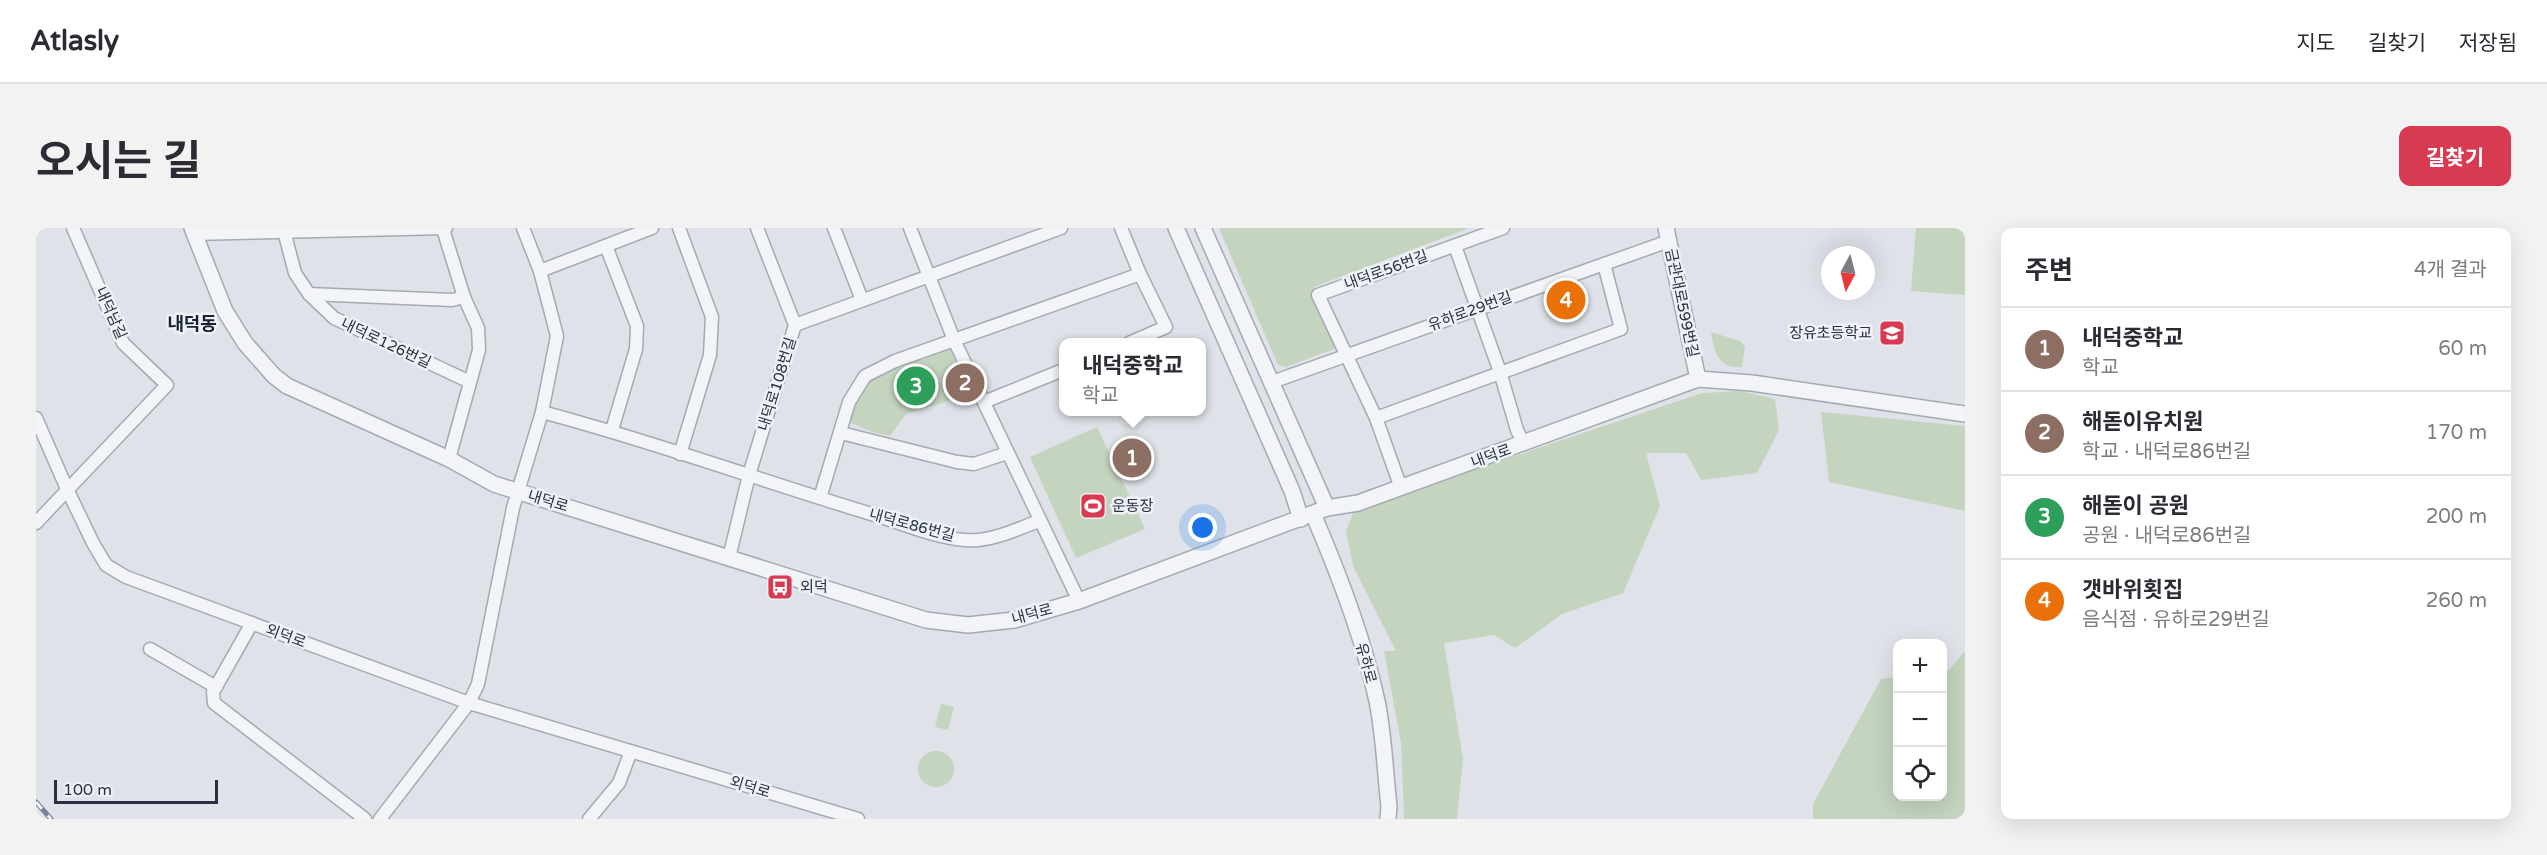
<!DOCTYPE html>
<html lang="ko">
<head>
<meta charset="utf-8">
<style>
	:root { --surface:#fff; --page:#f2f2f3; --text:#2b2b33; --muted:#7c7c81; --line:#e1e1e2; --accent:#d83a52 }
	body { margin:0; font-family:"Varela Round","Noto Sans KR",sans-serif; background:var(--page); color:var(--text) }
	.controls { position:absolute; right:18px; bottom:18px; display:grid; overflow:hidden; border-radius:12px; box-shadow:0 6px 24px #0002 }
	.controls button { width:54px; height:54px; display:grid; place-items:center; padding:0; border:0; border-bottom:2px solid var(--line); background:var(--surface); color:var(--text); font:30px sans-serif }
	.compass { position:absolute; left:1785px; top:18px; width:54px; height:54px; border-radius:50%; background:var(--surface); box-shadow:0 6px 24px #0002; rotate:187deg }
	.scale { position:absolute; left:18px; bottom:15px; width:164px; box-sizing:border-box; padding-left:6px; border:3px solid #263041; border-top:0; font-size:16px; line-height:21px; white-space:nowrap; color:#263041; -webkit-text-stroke:4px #eef2f7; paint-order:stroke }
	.you { position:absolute; left:1167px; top:300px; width:21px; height:21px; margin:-15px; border:4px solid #fff; border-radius:50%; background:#1a73e8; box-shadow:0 0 0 9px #1a73e833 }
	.badge { display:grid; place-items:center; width:39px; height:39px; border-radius:50%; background:var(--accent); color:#fff; font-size:20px; font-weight:700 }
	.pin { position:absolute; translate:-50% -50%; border:3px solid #fff; box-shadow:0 2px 6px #0006 }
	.popup { position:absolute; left:1023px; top:110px; width:147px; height:78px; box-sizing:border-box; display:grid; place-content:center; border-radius:12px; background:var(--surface); filter:drop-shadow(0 2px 4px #0005); font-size:20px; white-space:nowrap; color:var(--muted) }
	.popup b { font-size:22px; color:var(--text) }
	.popup::after { content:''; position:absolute; left:50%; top:100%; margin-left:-12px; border:12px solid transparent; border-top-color:var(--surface) }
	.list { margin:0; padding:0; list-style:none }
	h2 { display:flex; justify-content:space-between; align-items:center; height:78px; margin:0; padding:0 24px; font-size:26px }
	h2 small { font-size:20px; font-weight:400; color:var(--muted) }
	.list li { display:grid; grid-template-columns:39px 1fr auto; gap:18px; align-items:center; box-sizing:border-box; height:84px; padding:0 24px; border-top:2px solid var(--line) }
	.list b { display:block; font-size:22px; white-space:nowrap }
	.list p { margin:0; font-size:20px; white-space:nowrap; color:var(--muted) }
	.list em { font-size:20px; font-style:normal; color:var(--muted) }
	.icon { flex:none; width:33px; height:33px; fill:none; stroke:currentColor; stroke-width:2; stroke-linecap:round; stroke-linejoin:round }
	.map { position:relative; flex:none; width:1929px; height:591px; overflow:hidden; border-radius:12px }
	header { display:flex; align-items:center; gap:36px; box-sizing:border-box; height:84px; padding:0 30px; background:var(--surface); border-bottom:2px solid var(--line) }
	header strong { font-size:28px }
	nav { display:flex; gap:33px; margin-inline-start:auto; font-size:21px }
	.intro { display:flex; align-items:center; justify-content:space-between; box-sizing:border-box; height:144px; padding:0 36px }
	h1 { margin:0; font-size:42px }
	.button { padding:15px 27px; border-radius:12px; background:var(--accent); color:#fff; font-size:21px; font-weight:700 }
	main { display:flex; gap:36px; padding:0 36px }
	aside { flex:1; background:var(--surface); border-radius:12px; box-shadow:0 6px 24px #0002 }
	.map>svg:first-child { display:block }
	.green { fill:#c4d4bf }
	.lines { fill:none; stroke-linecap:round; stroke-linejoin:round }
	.minor-casing { stroke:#a4aab3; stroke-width:15 }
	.tertiary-casing { stroke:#a4aab3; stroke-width:18 }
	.minor { stroke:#f2f4f7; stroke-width:12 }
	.tertiary { stroke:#f2f4f7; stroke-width:15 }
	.rail-casing { stroke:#778294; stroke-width:5 }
	.rail { stroke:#eef2f7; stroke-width:3; stroke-dasharray:9; stroke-linecap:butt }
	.labels { text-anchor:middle; stroke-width:5; stroke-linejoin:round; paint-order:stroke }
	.street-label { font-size:15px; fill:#263041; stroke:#eef2f7 }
	.poi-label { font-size:15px; fill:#263041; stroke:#eef2f7; text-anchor:start }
	.quarter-label { font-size:18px; font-weight:bold; fill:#192132; stroke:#eef2f7 }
</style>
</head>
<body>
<header>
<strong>Atlasly</strong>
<nav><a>지도</a><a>길찾기</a><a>저장됨</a></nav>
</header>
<div class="intro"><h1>오시는 길</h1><a class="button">길찾기</a></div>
<main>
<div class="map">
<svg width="1929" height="591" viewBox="0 0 1929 591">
	<rect width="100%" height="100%" fill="#dfe3e9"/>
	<!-- green -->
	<g class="green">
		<polygon points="1183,0 1433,0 1278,59 1299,116 1298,121 1250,139 1242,137"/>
		<polygon points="1880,0 1929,0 1929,67 1875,63"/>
		<path d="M 1675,104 L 1704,113 L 1709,119 L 1706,139 C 1681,141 1679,124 1675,104 Z"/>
		<polygon points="913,119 934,166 870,186 854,208 836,204 815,195 815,186 835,151"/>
		<polygon points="1703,163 1739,171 1743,202 1721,245 1665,252 1650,225 1610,225 1624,278 1587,365 1526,386 1479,420 1458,407 1408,415 1427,531 1421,591 1368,591 1365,515 1348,423 1360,423 1317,338 1310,303 1317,285 1413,250 1666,165"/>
		<polygon points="1785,184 1929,198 1929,283 1793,254"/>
		<polygon points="1061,199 1109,301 1040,330 994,229"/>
		<polygon points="1929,423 1929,591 1777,591 1777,576 1845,451 1861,449 1862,568 1906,568 1907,443 1913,442"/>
		<polygon points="905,476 918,479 912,502 899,499"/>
		<circle cx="900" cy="541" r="18"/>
	</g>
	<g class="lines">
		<defs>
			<g id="minor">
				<polyline points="643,0 676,89 674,127 644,226"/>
				<polyline points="798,0 826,72"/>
				<polyline points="874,0 918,112 1043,373"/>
				<polyline points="1085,0 1104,46 1130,99 1093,115"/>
				<polyline points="407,1 428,69 442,100 443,122 413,231"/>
				<polyline points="248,3 259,45 273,66 298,90 434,154"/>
				<polyline points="157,6 410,0"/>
				<polyline points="570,18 601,98 600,121 576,202"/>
				<polyline points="1419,18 1464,144 1481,202 1488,216"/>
				<polyline points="504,43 616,0"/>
				<polyline points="273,66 416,72 428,69"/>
				<polyline points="759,97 1025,0"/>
				<polyline points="1236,154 1633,13"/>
				<polyline points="948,174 1027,142"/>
				<path d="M 506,184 C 616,213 723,252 832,285 C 864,294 910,315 942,312 C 963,310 984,300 1003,293"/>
				<polyline points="0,190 31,261 57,315 70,337 90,349 433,475 822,591"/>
				<polyline points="1340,190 1585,101 1568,36"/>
				<polyline points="805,205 921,234 938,236 971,225"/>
				<polyline points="1365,260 1340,190 1282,67 1467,0"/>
				<polyline points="784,270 813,174 829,148 859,133 1104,46"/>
				<polyline points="0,295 131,157 87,115 37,0"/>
				<polyline points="693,330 713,247 759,97 721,0"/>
				<polyline points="216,395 177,464 178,475 329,591"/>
				<polyline points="114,421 180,459"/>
				<polyline points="344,591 433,475 442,456 477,280 506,184 521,108 504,43 487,0"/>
				<polyline points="553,591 583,555 595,523"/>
			</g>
			<g id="tertiary">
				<polyline points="156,0 189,83 209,115 238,148 251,158 413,231 458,256 890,392 932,397 978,392 1043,373 1291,280 1322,275 1662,151 1716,155 1929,186"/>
				<polyline points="1140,0 1256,263 1265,291"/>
				<polyline points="1167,0 1291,280"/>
				<polyline points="1630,0 1662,151"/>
				<path d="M 1277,286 C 1303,346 1327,408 1341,473 C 1348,507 1349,543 1353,578 L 1352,591"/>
			</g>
		</defs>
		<!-- minor casing -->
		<use href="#minor" class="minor-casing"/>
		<!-- tertiary casing -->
		<use href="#tertiary" class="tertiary-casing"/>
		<!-- minor -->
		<use href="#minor" class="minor"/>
		<!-- tertiary -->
		<use href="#tertiary" class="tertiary"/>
		<defs>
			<polyline id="rail" points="0,574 15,591"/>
		</defs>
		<!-- rail casing -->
		<use href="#rail" class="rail-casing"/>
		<!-- rail -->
		<use href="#rail" class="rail"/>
	</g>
	<!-- icons -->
	<defs>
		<symbol id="school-square" viewBox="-11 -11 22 22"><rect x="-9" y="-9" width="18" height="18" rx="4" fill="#d83a52" stroke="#eef2f7"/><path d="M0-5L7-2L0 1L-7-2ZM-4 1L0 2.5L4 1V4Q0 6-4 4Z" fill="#fff"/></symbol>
		<symbol id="stadium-square" viewBox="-11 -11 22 22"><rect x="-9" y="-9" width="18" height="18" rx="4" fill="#d83a52" stroke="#eef2f7"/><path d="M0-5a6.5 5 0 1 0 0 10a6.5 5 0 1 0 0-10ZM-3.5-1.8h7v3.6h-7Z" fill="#fff"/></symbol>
		<symbol id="bus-square" viewBox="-11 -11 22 22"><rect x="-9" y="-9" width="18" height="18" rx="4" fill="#d83a52" stroke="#eef2f7"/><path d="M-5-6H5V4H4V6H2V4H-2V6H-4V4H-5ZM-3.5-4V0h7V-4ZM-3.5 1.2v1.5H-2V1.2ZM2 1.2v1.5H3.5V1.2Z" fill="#fff"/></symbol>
	</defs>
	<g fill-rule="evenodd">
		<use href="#school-square" x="1841" y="90" width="30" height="30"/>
		<use href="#stadium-square" x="1042" y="263" width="30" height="30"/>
		<use href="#bus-square" x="729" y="344" width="30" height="30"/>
	</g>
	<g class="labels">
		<!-- street labels -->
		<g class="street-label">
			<text transform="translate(1350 42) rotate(-20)" y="5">내덕로56번길</text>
			<text transform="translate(1646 75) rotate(78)" y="5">금관대로599번길</text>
			<text transform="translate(1434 83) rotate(-20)" y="5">유하로29번길</text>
			<text transform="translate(75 85) rotate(66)" y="5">내덕남길</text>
			<text transform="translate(350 115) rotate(25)" y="5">내덕로126번길</text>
			<text transform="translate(741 156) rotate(-73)" y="5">내덕로108번길</text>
			<text transform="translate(1455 228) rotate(-20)" y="5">내덕로</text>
			<text transform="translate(512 273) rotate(17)" y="5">내덕로</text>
			<text transform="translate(876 297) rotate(15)" y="5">내덕로86번길</text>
			<text transform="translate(996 386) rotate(-15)" y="5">내덕로</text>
			<text transform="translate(250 408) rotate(20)" y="5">외덕로</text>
			<text transform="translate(1330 435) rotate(75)" y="5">유하로</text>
			<text transform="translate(714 559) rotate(17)" y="5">외덕로</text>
		</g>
		<!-- poi labels -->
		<g class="poi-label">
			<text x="1836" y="110" text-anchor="end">장유초등학교</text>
			<text x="1076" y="283">운동장</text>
			<text x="764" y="364">외덕</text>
		</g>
		<!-- quarter labels -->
		<g class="quarter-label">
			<text x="156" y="102">내덕동</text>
		</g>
	</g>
</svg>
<div class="controls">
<button>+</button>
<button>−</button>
<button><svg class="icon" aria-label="locate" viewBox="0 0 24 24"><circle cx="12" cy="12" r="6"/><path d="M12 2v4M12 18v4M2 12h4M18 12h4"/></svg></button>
</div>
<svg class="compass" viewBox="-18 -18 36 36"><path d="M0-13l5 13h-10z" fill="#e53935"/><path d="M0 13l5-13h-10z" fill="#7c7c81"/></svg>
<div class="scale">100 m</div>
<div class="you"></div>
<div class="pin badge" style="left:1096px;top:230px;background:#8d6e63">1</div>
<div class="popup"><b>내덕중학교</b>학교</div>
<div class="pin badge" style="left:929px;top:155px;background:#8d6e63">2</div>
<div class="pin badge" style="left:880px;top:158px;background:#2e9e5b">3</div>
<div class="pin badge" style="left:1530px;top:72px;background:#e8710a">4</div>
</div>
<aside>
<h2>주변<small>4개 결과</small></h2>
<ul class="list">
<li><span class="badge" style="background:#8d6e63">1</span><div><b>내덕중학교</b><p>학교</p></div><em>60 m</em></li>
<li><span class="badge" style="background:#8d6e63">2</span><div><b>해돋이유치원</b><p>학교 · 내덕로86번길</p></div><em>170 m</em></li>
<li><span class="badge" style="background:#2e9e5b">3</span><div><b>해돋이 공원</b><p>공원 · 내덕로86번길</p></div><em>200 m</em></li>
<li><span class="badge" style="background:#e8710a">4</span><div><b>갯바위횟집</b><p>음식점 · 유하로29번길</p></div><em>260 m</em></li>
</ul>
</aside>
</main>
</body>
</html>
